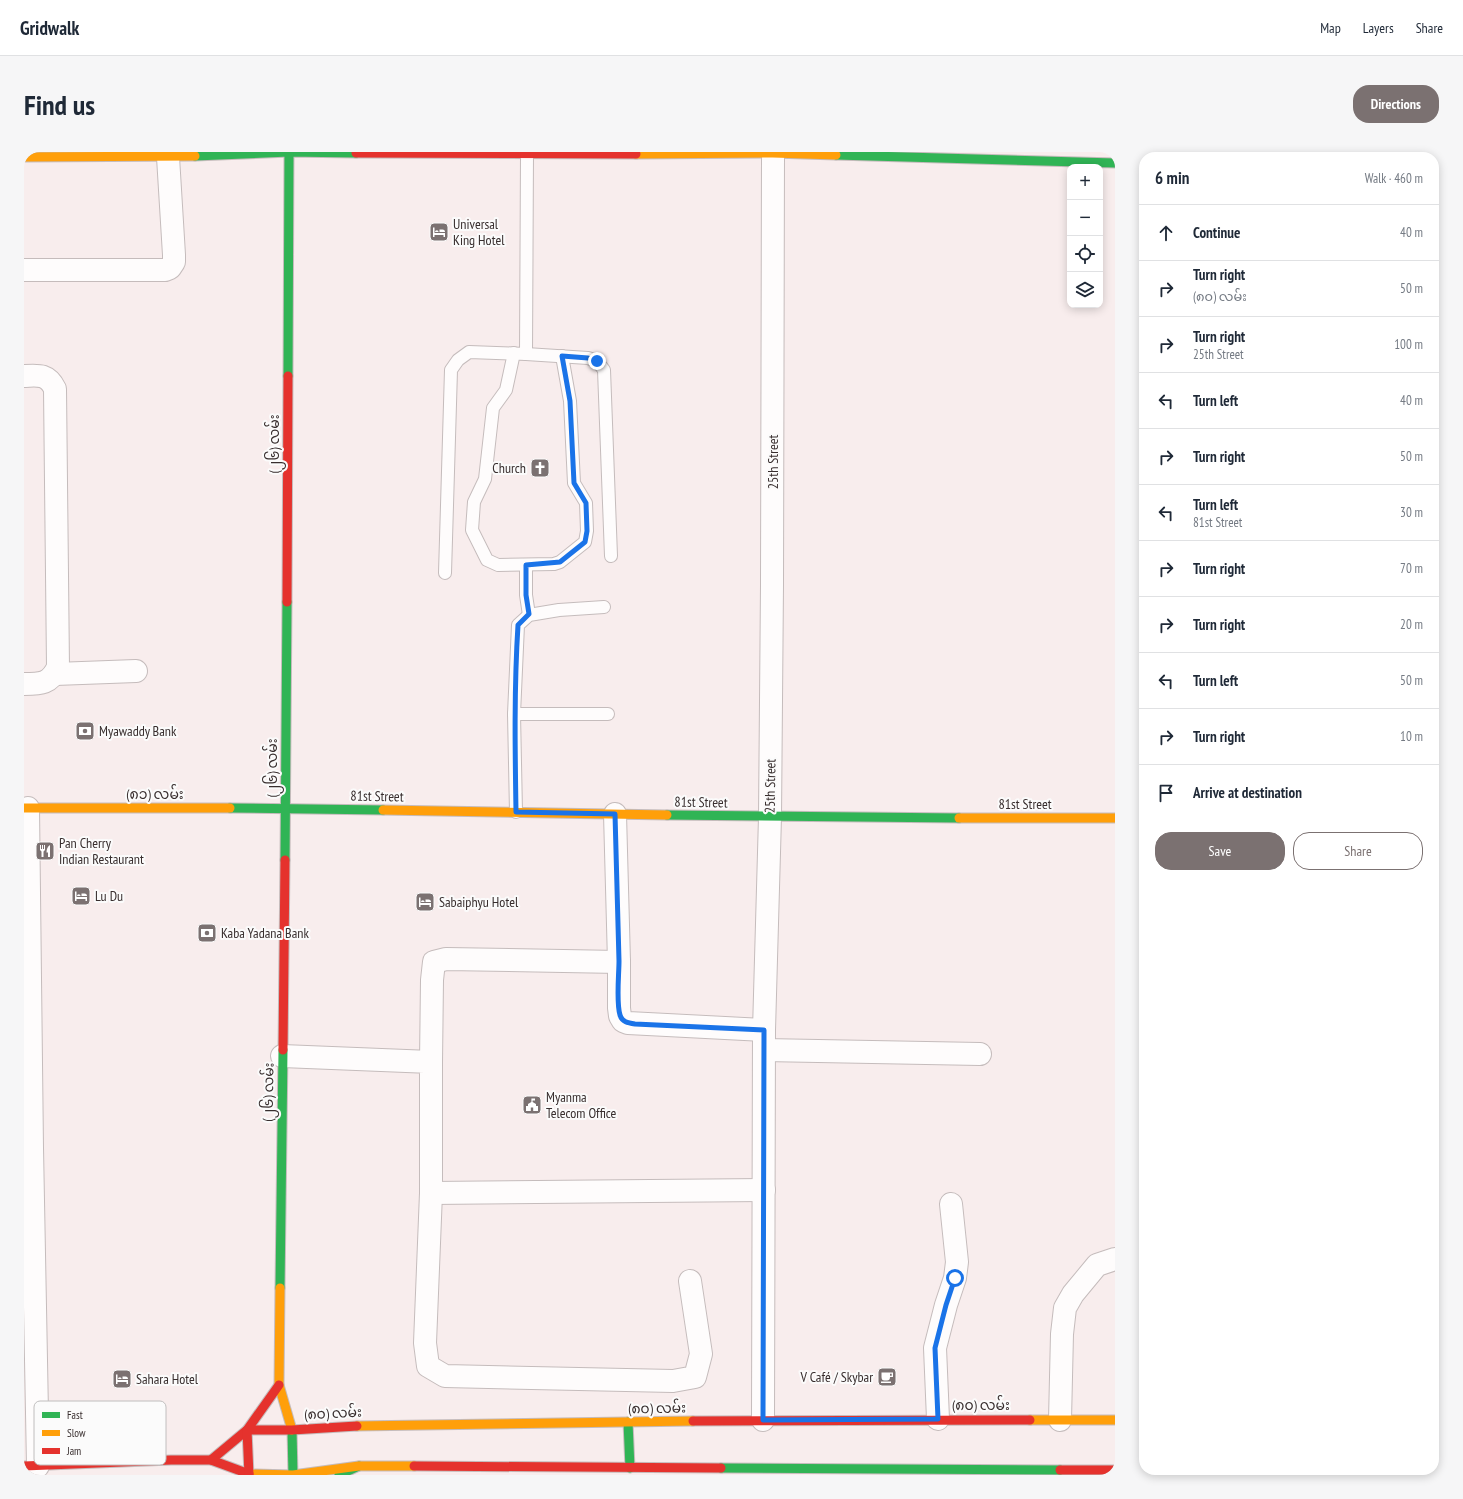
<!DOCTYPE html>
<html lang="en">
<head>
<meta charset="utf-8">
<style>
	:root { --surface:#fff; --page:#f6f6f7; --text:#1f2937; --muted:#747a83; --line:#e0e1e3; --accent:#7b7171 }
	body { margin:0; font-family:"PT Sans Narrow","Noto Sans Myanmar",sans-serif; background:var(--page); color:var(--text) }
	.controls { position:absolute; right:12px; top:12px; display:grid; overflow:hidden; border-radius:8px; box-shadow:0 2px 10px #0003 }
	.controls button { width:36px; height:36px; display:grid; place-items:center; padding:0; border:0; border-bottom:1px solid var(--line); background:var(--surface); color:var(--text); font:20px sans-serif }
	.stop { position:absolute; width:12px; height:12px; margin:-9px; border:3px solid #1a73e8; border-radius:50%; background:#fff }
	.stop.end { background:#1a73e8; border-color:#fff; box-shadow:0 1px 4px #0008 }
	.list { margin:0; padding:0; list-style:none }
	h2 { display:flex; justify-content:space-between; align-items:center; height:52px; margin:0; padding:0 16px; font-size:17px }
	h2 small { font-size:13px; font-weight:400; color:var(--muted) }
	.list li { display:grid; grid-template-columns:26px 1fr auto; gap:12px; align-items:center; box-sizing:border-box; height:56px; padding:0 16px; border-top:1px solid var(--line) }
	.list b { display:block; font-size:15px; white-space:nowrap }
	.list p { margin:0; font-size:13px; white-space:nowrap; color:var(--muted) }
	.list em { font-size:13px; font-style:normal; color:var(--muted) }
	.actions { display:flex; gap:8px; padding:12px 16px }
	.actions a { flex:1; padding:9px 0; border:1px solid var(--accent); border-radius:16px; text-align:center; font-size:14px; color:var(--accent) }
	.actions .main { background:var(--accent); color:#fff }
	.icon { flex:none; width:22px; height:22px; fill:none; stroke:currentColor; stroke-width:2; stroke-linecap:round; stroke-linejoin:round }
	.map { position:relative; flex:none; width:1091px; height:1323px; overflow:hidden; border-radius:16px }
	header { display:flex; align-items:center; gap:24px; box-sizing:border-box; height:56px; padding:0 20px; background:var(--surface); border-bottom:1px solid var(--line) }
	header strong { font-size:19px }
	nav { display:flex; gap:22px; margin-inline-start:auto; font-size:14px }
	.intro { display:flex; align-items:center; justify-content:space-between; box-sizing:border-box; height:96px; padding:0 24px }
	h1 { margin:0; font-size:28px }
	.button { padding:10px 18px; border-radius:16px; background:var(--accent); color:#fff; font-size:14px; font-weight:700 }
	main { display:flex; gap:24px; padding:0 24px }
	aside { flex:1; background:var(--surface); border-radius:16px; box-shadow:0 2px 10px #0003 }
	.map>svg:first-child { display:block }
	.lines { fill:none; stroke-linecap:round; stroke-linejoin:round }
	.lane-casing { stroke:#c5bcbc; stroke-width:14 }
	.street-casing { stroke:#c5bcbc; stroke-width:24 }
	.fast-casing { stroke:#c5bcbc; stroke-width:11 }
	.slow-casing { stroke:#c5bcbc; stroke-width:11 }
	.jam-casing { stroke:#c5bcbc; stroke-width:11 }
	.lane { stroke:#fefcfc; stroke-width:12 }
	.street { stroke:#fefcfc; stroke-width:22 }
	.fast { stroke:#30b455; stroke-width:9 }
	.slow { stroke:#ff9f0a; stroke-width:9 }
	.jam { stroke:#e5322d; stroke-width:9 }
	.route { stroke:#1a73e8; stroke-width:5 }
	.labels { text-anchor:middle; stroke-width:4; stroke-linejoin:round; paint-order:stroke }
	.poi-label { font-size:14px; fill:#382e2e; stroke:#fbfbfb; text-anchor:start }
	.street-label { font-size:14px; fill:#382e2e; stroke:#fbfbfb }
	.key { fill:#fbfbfb; stroke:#c0bebe; stroke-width:1 }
	.key-label { font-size:11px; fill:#382e2e }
</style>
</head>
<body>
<header>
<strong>Gridwalk</strong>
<nav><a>Map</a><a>Layers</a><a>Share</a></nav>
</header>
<div class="intro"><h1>Find us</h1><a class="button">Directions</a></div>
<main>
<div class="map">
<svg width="1091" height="1323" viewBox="0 0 1091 1323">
	<rect width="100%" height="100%" fill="#f8eded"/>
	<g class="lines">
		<defs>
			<g id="lane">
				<polyline points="490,201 482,238 469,256 461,327 450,350 448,378 463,408 474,413 530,412 536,410 561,390 563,379 562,351 550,331 546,249 538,204"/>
				<polyline points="502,202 564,206 573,209 580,218 587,404"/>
				<polyline points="502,413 502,443 505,463"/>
				<polyline points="421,421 427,218 434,208 445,200 502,202 503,2"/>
				<polyline points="490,562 584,562"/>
				<polyline points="492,660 490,562 494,473 505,463 535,458 580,455"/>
			</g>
			<g id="street">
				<polyline points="0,118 141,118 146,116 150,110 150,103 144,5"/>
				<path d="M 0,224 C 15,223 24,222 31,237 L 34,515 C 26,532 17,532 0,532"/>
				<polyline points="31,522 112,519"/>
				<polyline points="4,656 8,996 14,1314"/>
				<polyline points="591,662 595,810 595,856 596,864 599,869 604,871 740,878"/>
				<polyline points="740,898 956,902"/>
				<polyline points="258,904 407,910 407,1041 401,1191 404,1214 421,1224 649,1229 671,1225 677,1202 666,1129"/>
				<polyline points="407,910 408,828 410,810 422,807 595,810"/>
				<polyline points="407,1041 740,1038"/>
				<polyline points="914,1267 911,1196 922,1153 931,1126 933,1110 927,1052"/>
				<polyline points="739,1268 740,878 746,665 748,433 749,0"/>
				<polyline points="1036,1268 1038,1182 1041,1156 1049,1142 1073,1113 1091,1107"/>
			</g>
			<g id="fast">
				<polyline points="812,3 1091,11"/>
				<polyline points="171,4 265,0 332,1"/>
				<polyline points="264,224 265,0"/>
				<polyline points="206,656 359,658"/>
				<polyline points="643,663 935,666"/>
				<polyline points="261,708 263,450"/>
				<polyline points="256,1136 259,898"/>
				<polyline points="604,1270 606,1316"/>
				<polyline points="268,1278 269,1323"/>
				<polyline points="697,1316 1036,1318"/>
				<polyline points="315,1323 335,1314"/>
			</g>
			<g id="slow">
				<polyline points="612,2 749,1 812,3"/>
				<polyline points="0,5 171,4"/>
				<polyline points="0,656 206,656"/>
				<polyline points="359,658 643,663"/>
				<polyline points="935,666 1091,666"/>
				<polyline points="256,1136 255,1233 268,1278"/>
				<polyline points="1006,1268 1091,1268"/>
				<polyline points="333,1274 669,1269"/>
				<polyline points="225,1322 269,1323 335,1314 390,1314"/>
			</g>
			<g id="jam">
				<polyline points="332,1 612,2"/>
				<polyline points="263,450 264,224"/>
				<polyline points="259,898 261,708"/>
				<polyline points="669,1269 1006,1268"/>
				<polyline points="187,1308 223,1278 255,1233"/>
				<polyline points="0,1314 147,1308 187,1308 225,1322"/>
				<polyline points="390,1314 697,1316"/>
				<polyline points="1036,1318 1091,1318"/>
				<polyline points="225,1323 223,1278 268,1278 333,1274"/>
			</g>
		</defs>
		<!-- lane casing -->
		<use href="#lane" class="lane-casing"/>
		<!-- street casing -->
		<use href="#street" class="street-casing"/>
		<!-- fast casing -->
		<use href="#fast" class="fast-casing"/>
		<!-- slow casing -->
		<use href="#slow" class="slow-casing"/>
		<!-- jam casing -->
		<use href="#jam" class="jam-casing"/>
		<!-- lane -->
		<use href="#lane" class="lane"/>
		<!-- street -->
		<use href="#street" class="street"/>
		<!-- fast -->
		<use href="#fast" class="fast"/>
		<!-- slow -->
		<use href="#slow" class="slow"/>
		<!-- jam -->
		<use href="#jam" class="jam"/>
	</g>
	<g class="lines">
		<!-- route -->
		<path class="route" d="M 573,209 L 564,206 L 538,204 L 546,249 L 550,331 L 562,351 L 563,379 L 561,390 L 536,410 L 502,413 L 502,443 L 505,462 L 494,473 C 490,536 491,598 492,660 L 591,662 C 592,711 594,760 595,809 C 595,823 592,850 596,863 C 598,870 604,871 611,872 L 740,878 L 739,1268 L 914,1267 L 911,1196 L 922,1153 L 931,1126"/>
	</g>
	<!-- icons -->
	<defs>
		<symbol id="hotel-square" viewBox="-11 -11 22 22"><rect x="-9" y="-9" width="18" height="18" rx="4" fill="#7b7171" stroke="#fbfbfb"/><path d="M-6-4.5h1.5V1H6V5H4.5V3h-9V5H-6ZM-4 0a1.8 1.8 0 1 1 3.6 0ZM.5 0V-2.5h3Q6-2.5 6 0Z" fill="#fff"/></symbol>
		<symbol id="church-square" viewBox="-11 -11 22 22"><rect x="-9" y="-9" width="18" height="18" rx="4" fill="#7b7171" stroke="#fbfbfb"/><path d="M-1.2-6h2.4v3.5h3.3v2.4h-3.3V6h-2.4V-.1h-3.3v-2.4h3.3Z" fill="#fff"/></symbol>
		<symbol id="bank-square" viewBox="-11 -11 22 22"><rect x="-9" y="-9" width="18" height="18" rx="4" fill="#7b7171" stroke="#fbfbfb"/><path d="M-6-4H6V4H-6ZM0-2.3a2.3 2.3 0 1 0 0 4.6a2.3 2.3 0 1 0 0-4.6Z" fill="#fff"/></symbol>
		<symbol id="restaurant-square" viewBox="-11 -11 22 22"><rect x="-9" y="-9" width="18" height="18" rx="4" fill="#7b7171" stroke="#fbfbfb"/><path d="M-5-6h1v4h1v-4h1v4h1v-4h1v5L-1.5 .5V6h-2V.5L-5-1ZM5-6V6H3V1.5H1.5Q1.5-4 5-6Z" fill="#fff"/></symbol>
		<symbol id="civic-square" viewBox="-11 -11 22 22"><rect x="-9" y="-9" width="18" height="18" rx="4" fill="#7b7171" stroke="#fbfbfb"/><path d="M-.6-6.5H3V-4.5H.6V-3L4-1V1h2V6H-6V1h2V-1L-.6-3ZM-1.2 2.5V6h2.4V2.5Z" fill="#fff"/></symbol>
		<symbol id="cafe-square" viewBox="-11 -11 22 22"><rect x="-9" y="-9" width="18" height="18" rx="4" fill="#7b7171" stroke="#fbfbfb"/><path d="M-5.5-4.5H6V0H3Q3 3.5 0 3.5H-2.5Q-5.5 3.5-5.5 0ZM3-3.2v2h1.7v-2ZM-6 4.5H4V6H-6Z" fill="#fff"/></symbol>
	</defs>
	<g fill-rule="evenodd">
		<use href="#hotel-square" x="404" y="69" width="22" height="22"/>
		<use href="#church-square" x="505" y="305" width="22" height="22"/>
		<use href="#bank-square" x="50" y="568" width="22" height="22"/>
		<use href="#restaurant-square" x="10" y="688" width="22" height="22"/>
		<use href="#hotel-square" x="46" y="733" width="22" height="22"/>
		<use href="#hotel-square" x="390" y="739" width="22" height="22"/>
		<use href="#bank-square" x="172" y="770" width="22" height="22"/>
		<use href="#civic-square" x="497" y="942" width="22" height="22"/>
		<use href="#cafe-square" x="852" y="1214" width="22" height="22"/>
		<use href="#hotel-square" x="87" y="1216" width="22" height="22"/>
	</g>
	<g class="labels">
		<!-- poi labels -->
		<g class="poi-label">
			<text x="429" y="77">Universal<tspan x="429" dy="16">King Hotel</tspan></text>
			<text x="502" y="321" text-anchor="end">Church</text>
			<text x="75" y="584">Myawaddy Bank</text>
			<text x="35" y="696">Pan Cherry<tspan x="35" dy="16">Indian Restaurant</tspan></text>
			<text x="71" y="749">Lu Du</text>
			<text x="415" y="755">Sabaiphyu Hotel</text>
			<text x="197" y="786">Kaba Yadana Bank</text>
			<text x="522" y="950">Myanma<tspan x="522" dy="16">Telecom Office</tspan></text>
			<text x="849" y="1230" text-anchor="end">V Café / Skybar</text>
			<text x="112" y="1232">Sahara Hotel</text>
		</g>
		<!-- street labels -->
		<g class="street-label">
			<text transform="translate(250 292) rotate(-90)" y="5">(၂၆) လမ်း</text>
			<text transform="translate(749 310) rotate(-90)" y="5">25th Street</text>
			<text transform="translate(248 616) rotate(-90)" y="5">(၂၆) လမ်း</text>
			<text transform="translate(746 634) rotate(-89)" y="5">25th Street</text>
			<text x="131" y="647">(၈၁) လမ်း</text>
			<text transform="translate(353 644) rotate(1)" y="5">81st Street</text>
			<text transform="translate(677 650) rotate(1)" y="5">81st Street</text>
			<text x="1001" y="657">81st Street</text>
			<text transform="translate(244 940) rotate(-89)" y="5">(၂၆) လမ်း</text>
			<text x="957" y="1258">(၈၀) လမ်း</text>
			<text transform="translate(633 1256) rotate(-1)" y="5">(၈၀) လမ်း</text>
			<text transform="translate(309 1261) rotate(-3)" y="5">(၈၀) လမ်း</text>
		</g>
	</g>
	<!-- legend -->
	<rect x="10" y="1249" width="132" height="64" rx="6" class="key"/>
	<rect x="18" y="1260" width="18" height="6" fill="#30b455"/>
	<rect x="18" y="1278" width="18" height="6" fill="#ff9f0a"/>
	<rect x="18" y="1296" width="18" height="6" fill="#e5322d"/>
	<g class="key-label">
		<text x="43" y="1267">Fast</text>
		<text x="43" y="1285">Slow</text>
		<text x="43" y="1303">Jam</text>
	</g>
</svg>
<div class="controls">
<button>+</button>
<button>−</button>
<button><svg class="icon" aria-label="locate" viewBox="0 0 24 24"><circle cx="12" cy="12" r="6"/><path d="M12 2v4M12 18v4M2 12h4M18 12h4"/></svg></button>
<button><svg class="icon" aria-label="layers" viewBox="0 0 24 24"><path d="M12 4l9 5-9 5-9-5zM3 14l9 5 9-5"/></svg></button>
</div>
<div class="stop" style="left:931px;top:1126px"></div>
<div class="stop end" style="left:573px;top:209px"></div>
</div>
<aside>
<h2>6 min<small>Walk · 460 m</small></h2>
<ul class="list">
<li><svg class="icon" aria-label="ahead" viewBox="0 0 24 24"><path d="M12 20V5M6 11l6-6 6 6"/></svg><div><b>Continue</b></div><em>40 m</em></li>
<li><svg class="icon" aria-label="right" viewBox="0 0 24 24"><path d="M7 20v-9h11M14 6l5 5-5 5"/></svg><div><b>Turn right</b><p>(၈၀) လမ်း</p></div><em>50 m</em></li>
<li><svg class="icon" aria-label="right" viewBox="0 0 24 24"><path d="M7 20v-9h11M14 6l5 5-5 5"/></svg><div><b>Turn right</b><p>25th Street</p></div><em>100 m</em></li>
<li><svg class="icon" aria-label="left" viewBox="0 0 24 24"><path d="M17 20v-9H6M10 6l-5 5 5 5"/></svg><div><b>Turn left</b></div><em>40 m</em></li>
<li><svg class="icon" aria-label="right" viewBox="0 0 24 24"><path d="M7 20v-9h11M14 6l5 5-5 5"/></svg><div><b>Turn right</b></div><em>50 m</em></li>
<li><svg class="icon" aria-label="left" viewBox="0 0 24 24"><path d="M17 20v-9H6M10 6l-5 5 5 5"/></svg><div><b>Turn left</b><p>81st Street</p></div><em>30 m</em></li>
<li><svg class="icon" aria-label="right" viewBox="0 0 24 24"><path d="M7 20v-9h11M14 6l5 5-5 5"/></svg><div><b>Turn right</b></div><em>70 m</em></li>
<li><svg class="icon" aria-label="right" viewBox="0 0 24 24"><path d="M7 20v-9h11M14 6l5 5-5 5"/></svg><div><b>Turn right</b></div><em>20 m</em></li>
<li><svg class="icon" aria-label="left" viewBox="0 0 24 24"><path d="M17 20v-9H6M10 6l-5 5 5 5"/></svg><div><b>Turn left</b></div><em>50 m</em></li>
<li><svg class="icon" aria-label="right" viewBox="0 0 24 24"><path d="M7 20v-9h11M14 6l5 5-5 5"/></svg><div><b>Turn right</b></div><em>10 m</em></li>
<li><svg class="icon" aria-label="arrive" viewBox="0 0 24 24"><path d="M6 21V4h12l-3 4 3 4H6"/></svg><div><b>Arrive at destination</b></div></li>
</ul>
<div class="actions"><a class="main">Save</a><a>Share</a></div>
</aside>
</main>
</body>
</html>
